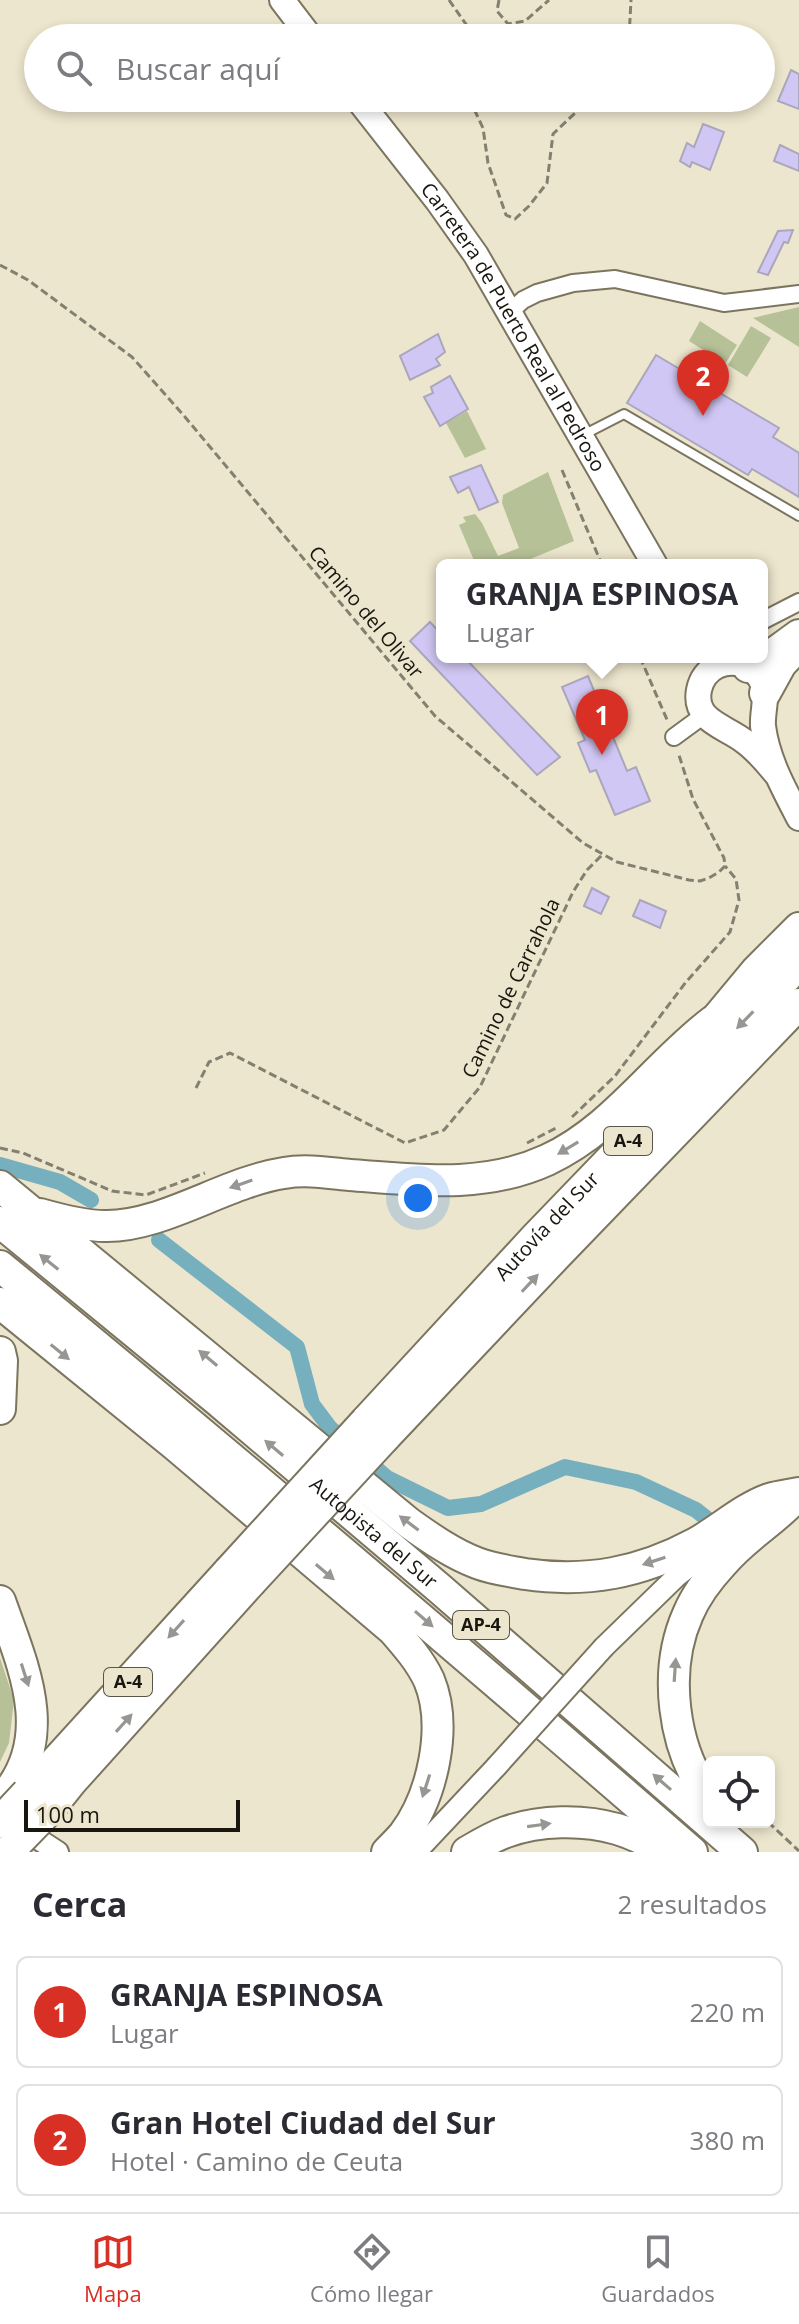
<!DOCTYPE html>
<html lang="es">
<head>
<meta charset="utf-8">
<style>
	:root { --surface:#fff; --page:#f2f2f3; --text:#2b2b33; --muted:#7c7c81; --line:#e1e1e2; --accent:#d93025 }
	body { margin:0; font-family:"Open Sans",sans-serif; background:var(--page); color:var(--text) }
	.controls { position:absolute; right:24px; bottom:24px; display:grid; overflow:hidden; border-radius:12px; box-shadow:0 4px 12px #0003 }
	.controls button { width:72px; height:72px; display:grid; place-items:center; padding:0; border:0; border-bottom:2px solid var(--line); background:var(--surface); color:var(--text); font:40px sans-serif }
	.scale { position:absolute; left:24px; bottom:20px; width:216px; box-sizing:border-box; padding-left:8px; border:4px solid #18160e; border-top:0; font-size:22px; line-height:28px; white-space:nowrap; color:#18160e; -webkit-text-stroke:6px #ede6ce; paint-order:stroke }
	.you { position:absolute; left:418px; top:1198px; width:28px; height:28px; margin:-20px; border:6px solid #fff; border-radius:50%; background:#1a73e8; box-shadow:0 0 0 12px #1a73e833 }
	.badge { display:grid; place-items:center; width:52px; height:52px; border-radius:50%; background:var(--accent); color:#fff; font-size:26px; font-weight:700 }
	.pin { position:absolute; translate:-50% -66px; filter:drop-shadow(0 2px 4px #0008) }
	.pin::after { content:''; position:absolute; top:42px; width:28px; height:24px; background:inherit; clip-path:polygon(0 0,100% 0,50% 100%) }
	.popup { position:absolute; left:436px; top:559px; width:332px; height:104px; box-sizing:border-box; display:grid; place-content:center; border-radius:12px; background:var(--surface); filter:drop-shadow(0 2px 6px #0005); font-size:26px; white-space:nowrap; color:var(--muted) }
	.popup b { font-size:30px; color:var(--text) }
	.popup::after { content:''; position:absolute; left:50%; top:100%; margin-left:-16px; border:16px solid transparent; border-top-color:var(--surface) }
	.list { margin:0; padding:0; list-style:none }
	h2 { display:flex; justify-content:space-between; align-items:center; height:104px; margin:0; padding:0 32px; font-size:34px }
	h2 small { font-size:26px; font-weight:400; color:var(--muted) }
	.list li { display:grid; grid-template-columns:52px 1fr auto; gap:24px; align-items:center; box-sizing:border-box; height:112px; margin:0 16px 16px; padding:0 16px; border:2px solid var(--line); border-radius:12px }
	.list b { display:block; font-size:30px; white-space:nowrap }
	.list p { margin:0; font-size:26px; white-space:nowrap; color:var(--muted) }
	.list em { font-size:26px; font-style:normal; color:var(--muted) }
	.icon { flex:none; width:44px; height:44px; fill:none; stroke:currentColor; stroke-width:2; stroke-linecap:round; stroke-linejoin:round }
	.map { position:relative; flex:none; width:799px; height:1852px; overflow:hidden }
	.search { position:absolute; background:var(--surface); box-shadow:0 4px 12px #0003; left:24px; right:24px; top:24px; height:88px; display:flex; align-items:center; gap:20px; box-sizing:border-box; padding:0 28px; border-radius:44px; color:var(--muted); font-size:30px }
	.sheet { height:360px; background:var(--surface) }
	nav { display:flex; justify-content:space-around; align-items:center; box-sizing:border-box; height:112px; border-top:2px solid var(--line); background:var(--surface); font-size:22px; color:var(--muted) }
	nav a { display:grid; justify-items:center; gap:4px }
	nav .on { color:var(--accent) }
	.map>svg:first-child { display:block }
	.green { fill:#b6c198 }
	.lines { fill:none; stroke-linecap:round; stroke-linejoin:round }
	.canal { stroke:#76b0be; stroke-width:16 }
	.building { fill:#d1c7f4; stroke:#aaa6bc; stroke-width:2 }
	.service-casing { stroke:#7b7560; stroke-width:12 }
	.minor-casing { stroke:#7b7560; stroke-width:20 }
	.tertiary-casing { stroke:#7b7560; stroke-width:24 }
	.secondary-casing { stroke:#7b7560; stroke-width:28 }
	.motorway-casing { stroke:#7b7560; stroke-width:34 }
	.path { stroke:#848070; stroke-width:3; stroke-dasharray:8 4; stroke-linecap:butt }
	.service { stroke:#fff; stroke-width:8 }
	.minor { stroke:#fff; stroke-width:16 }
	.tertiary { stroke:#fff; stroke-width:20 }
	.secondary { stroke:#fff; stroke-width:24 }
	.motorway { stroke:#fff; stroke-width:30 }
	.tertiary-bridge-casing { stroke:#7b7560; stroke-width:24; stroke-linecap:butt }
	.motorway-bridge-casing { stroke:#7b7560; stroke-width:34; stroke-linecap:butt }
	.tertiary-bridge { stroke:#fff; stroke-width:20 }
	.motorway-bridge { stroke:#fff; stroke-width:30 }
	.oneway { fill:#979693 }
	.labels { text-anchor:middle; stroke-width:6; stroke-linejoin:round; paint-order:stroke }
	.shield { fill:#ede6ce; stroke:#585448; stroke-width:2 }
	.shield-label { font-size:18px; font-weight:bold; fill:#18160e }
	.street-label { font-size:20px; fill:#18160e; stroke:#ede6ce }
</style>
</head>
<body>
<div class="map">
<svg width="799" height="1852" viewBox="0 0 799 1852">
	<rect width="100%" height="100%" fill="#ede6ce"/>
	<!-- green -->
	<g class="green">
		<polygon points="799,307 799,347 753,318"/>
		<polygon points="700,321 737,345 725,364 689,341"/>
		<polygon points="751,326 771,338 747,377 728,365"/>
		<polygon points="467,411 486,449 465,458 446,423"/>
		<polygon points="548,472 574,541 516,565 476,565 459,525 466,522 463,517 475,514 482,523 498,556 519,548 502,503 503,495"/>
		<polygon points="0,1658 14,1700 9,1743 0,1762"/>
	</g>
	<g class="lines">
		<!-- canal -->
		<g class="canal">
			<polyline points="0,1165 60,1182 91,1200"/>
			<polyline points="159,1240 297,1347 312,1404 330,1428 387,1478 448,1508 481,1504 565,1467 636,1482 696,1510 711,1522"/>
		</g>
	</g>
	<!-- building -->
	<g class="building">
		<polygon points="791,70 799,74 799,109 778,101"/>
		<polygon points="703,124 724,132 710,170 692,162 690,167 680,161 687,143 694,147"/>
		<polygon points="780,145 799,154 799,171 774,161"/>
		<polygon points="793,230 788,243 784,242 768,275 758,272 778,231"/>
		<polygon points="438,334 445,352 436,359 440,365 410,380 400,356"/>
		<polygon points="656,355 779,428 773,437 799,453 799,497 752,469 748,475 627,403"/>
		<polygon points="450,376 468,409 440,426 424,397 433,393 431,387"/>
		<polygon points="481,465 498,502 479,510 469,487 458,493 450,477"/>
		<polygon points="430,622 442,635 442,657 464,657 560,757 537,775 410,641"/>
		<polygon points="588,676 627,771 636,767 650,801 615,815 596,770 590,772 578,743 585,740 562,687"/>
		<polygon points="592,888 609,897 601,914 584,906"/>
		<polygon points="640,900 666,911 660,928 633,916"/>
	</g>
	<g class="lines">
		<defs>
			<polyline id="service" points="585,434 624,414 799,516"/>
			<g id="minor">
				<polyline points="509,313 523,300 537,293 573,283 615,279 724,303 799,294"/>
				<polyline points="762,621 799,602"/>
				<polyline points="674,737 704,715"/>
			</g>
			<g id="tertiary">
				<polyline points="604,1647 676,1577 718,1544"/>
				<polyline points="18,1826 58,1852"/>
				<polyline points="416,1852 496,1767"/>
			</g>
			<g id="secondary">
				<polyline points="282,0 311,38"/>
				<path id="s1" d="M 357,98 L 437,200 L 476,255 L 655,565"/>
				<path d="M 778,776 C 767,763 758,751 744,741 C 725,726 693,721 699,690 C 701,680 707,671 717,666 C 734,658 755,665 763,684 C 768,697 762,712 763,726 C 767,759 784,789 799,818"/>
			</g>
			<g id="motorway">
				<polyline points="748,667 777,651 799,635"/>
				<polyline points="765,693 781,664 795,649"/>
				<polyline points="702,1036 756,971 799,928"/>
				<path d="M 0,1186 L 409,1523 C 430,1538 453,1554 477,1563 C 492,1569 509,1571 525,1574 C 587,1583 640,1573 696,1543 C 721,1529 742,1509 769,1499 C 779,1496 789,1495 799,1493"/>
				<path d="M 40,1214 C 61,1220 84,1226 105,1226 C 163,1227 225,1182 284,1173 C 306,1169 329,1173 350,1175 C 417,1180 484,1189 547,1160 C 613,1130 656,1064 713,1021"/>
				<path id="s2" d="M 0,1222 L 217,1400 L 439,1588 L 742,1852"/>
				<path d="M 0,1266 C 234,1458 464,1654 692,1852"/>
				<path d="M 0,1303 L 175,1445 L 393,1630 C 407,1646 420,1661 429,1680 C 448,1726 433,1795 404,1834 C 399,1840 393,1846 387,1852"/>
				<polyline points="0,1352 2,1361 0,1409"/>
				<path id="s3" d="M 366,1421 L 535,1238 L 799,964"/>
				<polyline points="385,1437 555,1257 799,1004"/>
				<path d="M 0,1601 C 23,1666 57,1738 3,1798"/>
				<polyline points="27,1793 229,1571"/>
				<path d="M 709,1797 C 672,1748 663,1670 688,1614 C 696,1595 709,1578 723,1563 C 746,1536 773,1522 796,1497"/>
				<polyline points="48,1811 72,1781 250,1583"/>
				<path d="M 467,1852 C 479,1845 492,1837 506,1832 C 539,1820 583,1819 617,1829 C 635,1834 652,1844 669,1852"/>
			</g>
		</defs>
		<!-- service casing -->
		<use href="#service" class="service-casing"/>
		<!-- minor casing -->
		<use href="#minor" class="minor-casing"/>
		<!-- tertiary casing -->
		<use href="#tertiary" class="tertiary-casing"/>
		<!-- secondary casing -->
		<use href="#secondary" class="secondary-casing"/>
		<!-- motorway casing -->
		<use href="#motorway" class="motorway-casing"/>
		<!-- path -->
		<g class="path">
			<polyline points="449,0 470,30 470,38"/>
			<polyline points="499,0 497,11 508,24 525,21 549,0"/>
			<polyline points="629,38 631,0"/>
			<polyline points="472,98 474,109 483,128 488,163 506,215 515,219 529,206 547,183 553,134 591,98"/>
			<polyline points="0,265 28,280 132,357 185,417 435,716 583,843 617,862 689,880 700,881 709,878 719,872 725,866 724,858 693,799 678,752"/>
			<polyline points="562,470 602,565"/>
			<polyline points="640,657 668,722"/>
			<polyline points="196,1088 209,1062 230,1053 405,1143 444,1130 480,1087 573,892 587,870 602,855"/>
			<polyline points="572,1117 615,1076 686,982 730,932 739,900 736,879 725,866"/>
			<polyline points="527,1143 556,1128"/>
			<polyline points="0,1148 23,1153 112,1191 146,1195 205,1173"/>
			<polyline points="768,1822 799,1851"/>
		</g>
		<!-- service -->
		<use href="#service" class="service"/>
		<!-- minor -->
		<use href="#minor" class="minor"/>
		<!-- tertiary -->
		<use href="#tertiary" class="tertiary"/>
		<!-- secondary -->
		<use href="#secondary" class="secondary"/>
		<!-- motorway -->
		<use href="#motorway" class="motorway"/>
		<defs>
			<polyline id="tertiary-bridge" points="496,1767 604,1647"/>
			<g id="motorway-bridge">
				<polyline points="229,1571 366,1421"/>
				<polyline points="250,1583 385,1437"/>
				<polyline points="0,1822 27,1793"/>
				<polyline points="12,1848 48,1811"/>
			</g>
		</defs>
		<!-- tertiary-bridge casing -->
		<use href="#tertiary-bridge" class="tertiary-bridge-casing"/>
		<!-- motorway-bridge casing -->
		<use href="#motorway-bridge" class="motorway-bridge-casing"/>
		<!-- tertiary-bridge -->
		<use href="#tertiary-bridge" class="tertiary-bridge"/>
		<!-- motorway-bridge -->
		<use href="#motorway-bridge" class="motorway-bridge"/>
	</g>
	<!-- one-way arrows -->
	<defs><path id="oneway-solid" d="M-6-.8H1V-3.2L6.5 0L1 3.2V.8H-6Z" transform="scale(2)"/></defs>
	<g class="oneway">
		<use href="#oneway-solid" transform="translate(745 1020) rotate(134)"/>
		<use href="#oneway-solid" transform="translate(568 1148) rotate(149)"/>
		<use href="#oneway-solid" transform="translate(241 1184) rotate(161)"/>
		<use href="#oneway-solid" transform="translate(49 1262) rotate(-141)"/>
		<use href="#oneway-solid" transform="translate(530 1283) rotate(-47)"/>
		<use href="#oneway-solid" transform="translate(60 1352) rotate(39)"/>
		<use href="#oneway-solid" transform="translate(208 1358) rotate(-140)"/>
		<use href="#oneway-solid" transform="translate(274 1448) rotate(-140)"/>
		<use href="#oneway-solid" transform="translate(409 1523) rotate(-143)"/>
		<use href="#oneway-solid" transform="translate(654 1561) rotate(162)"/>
		<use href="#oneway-solid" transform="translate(325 1572) rotate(40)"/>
		<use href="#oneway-solid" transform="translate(424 1619) rotate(41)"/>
		<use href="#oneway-solid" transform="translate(176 1629) rotate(132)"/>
		<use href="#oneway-solid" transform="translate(675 1670) rotate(-86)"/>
		<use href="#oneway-solid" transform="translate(25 1675) rotate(72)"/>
		<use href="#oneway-solid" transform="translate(124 1723) rotate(-48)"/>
		<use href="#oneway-solid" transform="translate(662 1782) rotate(-139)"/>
		<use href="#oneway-solid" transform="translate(426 1786) rotate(108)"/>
		<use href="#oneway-solid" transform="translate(539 1825) rotate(-8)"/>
	</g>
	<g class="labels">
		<!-- shield labels -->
		<g class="shield">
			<rect x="604" y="1127" width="48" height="28" rx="6"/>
			<rect x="453" y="1611" width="56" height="28" rx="6"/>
			<rect x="104" y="1668" width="48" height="28" rx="6"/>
		</g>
		<g class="shield-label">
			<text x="628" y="1147">A-4</text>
			<text x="481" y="1631">AP-4</text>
			<text x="128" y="1688">A-4</text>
		</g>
		<!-- street labels -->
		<g class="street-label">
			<text dy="7" stroke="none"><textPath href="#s1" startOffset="278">Carretera de Puerto Real al Pedroso</textPath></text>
			<text transform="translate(366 612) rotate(50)" y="7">Camino del Olivar</text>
			<text transform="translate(511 988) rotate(-64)" y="7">Camino de Carrahola</text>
			<text dy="7" stroke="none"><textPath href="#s3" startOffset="266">Autovía del Sur</textPath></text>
			<text dy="7" stroke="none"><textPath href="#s2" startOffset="486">Autopista del Sur</textPath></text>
		</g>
	</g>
</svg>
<div class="controls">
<button><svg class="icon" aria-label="locate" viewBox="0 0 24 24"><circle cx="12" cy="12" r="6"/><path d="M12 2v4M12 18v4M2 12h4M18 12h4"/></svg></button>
</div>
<div class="scale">100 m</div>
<div class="you"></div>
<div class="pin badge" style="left:602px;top:755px">1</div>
<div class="popup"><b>GRANJA ESPINOSA</b>Lugar</div>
<div class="pin badge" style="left:703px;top:416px">2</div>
<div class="search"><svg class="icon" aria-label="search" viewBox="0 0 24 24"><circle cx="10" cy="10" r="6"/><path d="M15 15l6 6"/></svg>Buscar aquí</div>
</div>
<section class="sheet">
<h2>Cerca<small>2 resultados</small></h2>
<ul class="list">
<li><span class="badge">1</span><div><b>GRANJA ESPINOSA</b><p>Lugar</p></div><em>220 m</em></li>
<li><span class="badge">2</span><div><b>Gran Hotel Ciudad del Sur</b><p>Hotel · Camino de Ceuta</p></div><em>380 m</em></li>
</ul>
</section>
<nav>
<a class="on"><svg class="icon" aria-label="map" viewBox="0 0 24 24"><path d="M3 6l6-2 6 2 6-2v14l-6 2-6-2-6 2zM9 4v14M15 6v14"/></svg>Mapa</a>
<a><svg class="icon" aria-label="directions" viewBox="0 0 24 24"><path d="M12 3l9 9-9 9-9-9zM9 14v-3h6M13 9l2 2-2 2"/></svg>Cómo llegar</a>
<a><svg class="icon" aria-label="saved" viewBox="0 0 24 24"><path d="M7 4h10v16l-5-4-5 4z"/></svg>Guardados</a>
</nav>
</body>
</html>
